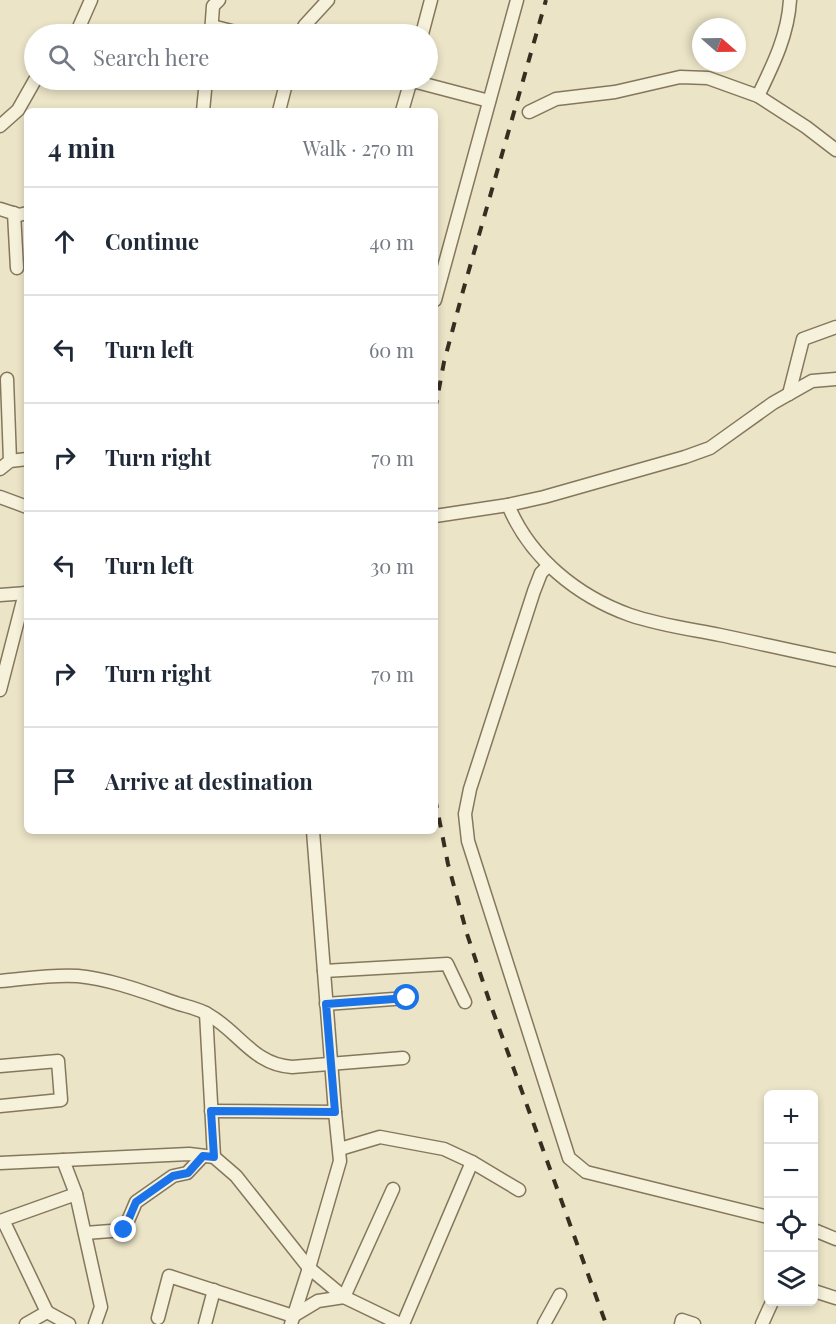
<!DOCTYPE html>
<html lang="en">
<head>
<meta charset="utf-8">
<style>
	:root { --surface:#fff; --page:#f6f6f7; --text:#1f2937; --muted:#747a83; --line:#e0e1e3 }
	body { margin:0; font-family:"Playfair Display",serif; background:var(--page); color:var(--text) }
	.controls { position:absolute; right:18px; bottom:18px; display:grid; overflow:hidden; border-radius:9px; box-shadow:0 3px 9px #0003 }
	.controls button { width:54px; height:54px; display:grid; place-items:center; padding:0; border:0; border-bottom:2px solid var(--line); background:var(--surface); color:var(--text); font:30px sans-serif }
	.compass { position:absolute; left:692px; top:18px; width:54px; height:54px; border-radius:50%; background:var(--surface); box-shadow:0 3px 9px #0003; rotate:110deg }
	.stop { position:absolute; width:18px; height:18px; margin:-14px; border:4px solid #1a73e8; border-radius:50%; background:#fff }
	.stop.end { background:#1a73e8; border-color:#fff; box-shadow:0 2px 6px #0008 }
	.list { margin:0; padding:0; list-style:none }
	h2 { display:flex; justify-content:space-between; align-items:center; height:78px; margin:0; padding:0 24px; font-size:26px }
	h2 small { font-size:20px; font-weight:400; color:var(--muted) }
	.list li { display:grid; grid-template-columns:39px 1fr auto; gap:18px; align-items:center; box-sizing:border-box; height:108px; padding:0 24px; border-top:2px solid var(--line) }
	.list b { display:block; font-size:22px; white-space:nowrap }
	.list em { font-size:20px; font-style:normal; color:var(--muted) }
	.icon { flex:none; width:33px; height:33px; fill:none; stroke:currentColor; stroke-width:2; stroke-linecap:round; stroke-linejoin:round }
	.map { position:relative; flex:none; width:836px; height:1324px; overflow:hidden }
	.search { position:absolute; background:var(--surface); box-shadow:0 3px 9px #0003; left:24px; top:24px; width:414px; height:66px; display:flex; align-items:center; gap:15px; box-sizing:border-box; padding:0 21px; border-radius:33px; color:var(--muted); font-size:22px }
	.panel { position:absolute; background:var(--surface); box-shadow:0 3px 9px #0003; left:24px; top:108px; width:414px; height:726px; border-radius:9px }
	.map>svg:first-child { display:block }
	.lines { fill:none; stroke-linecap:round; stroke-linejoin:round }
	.minor-casing { stroke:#85775e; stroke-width:15 }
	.minor { stroke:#f6f1da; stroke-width:12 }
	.rail { stroke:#372e20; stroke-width:4; stroke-dasharray:10 10; stroke-linecap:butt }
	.route { stroke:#1a73e8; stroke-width:8 }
</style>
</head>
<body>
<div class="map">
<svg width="836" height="1324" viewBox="0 0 836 1324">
	<rect width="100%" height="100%" fill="#ebe4c7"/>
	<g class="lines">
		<defs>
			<g id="minor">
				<polyline points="212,26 243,34"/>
				<polyline points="76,34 91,0"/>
				<polyline points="211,34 213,6 219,0"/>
				<polyline points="300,34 305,25 328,0"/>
				<polyline points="422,34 431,0"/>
				<polyline points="55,80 56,80"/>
				<polyline points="409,80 489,101"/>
				<path d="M 758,96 C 773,65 788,35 790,0"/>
				<polyline points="203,111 206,80"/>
				<polyline points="279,111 287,80"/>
				<polyline points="402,111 411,80"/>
				<polyline points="529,112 556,99 615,92 680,77 708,78 758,96 806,127 836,150"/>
				<polyline points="0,126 18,110 35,80"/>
				<polyline points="0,209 19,215 27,213"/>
				<polyline points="14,213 17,268"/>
				<polyline points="435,300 517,0"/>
				<polyline points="7,379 10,461"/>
				<polyline points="789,394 803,339 836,327"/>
				<polyline points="0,469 10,461 27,459"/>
				<polyline points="0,497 27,507"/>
				<path d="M 508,505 C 530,558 577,596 630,615 C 659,625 690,629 720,635 C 758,643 797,652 836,660"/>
				<polyline points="435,516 508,505 544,497 685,457 710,448 773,403 812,381 836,379"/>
				<polyline points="549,565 541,573 534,591 470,789 465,814 468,841 569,1158 586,1172 768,1217"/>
				<polyline points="0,595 27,593"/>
				<polyline points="0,690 25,593"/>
				<polyline points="324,971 447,964 465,1002"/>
				<path d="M 0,981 C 25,979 52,974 78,976 C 111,979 147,993 179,1004 C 189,1007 200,1009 209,1015 C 239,1032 254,1065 292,1067 L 403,1058"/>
				<polyline points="326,1004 407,998"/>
				<polyline points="206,1013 214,1157"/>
				<polyline points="0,1066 58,1061 61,1100 0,1106"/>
				<polyline points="211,1111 335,1112"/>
				<polyline points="340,1149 380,1137 444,1149 472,1162 519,1190"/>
				<polyline points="63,1160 76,1194 101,1307 95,1324"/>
				<polyline points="0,1163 189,1154 214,1157 236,1176 309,1268 344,1297 400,1324"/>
				<polyline points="814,1230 836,1239"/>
				<polyline points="85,1233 124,1230 136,1202 173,1176 187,1173 203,1156"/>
				<polyline points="814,1291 836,1298"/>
				<polyline points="344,1297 393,1189"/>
				<polyline points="47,1312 3,1220 76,1194"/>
				<polyline points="158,1318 169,1276 293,1316 318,1301 344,1297"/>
				<polyline points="26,1324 47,1312 69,1324"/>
				<polyline points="205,1324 214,1290"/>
				<polyline points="291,1324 309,1268 340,1161 335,1112 313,831"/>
				<polyline points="403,1324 472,1162"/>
				<polyline points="544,1324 560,1295"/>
				<polyline points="681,1324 682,1320 694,1324"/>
				<polyline points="762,1324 772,1302"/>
			</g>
		</defs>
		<!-- minor casing -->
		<use href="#minor" class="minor-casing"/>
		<!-- minor -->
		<use href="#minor" class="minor"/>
		<!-- rail -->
		<g class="rail">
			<polyline points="435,410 444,362 463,291 546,0"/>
			<polyline points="435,798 448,864 467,934 490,1003 606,1324"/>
		</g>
	</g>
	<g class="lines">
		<!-- route -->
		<polyline class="route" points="124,1230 136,1202 173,1176 188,1173 203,1156 214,1157 211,1111 335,1112 326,1004 407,998"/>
	</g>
</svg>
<div class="controls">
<button>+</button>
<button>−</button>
<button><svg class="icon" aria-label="locate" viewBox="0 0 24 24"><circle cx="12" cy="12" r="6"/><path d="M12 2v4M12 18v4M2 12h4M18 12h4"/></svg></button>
<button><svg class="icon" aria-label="layers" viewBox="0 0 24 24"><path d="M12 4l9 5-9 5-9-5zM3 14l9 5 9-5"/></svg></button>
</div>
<svg class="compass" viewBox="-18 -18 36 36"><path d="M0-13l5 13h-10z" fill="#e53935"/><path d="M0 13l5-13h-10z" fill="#747a83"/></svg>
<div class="stop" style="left:407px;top:998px"></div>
<div class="stop end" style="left:124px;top:1230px"></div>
<div class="search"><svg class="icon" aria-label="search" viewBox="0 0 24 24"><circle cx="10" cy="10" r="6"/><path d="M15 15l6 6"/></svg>Search here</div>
<section class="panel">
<h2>4 min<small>Walk · 270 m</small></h2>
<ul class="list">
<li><svg class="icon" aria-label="ahead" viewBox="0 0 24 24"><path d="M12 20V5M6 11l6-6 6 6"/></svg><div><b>Continue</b></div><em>40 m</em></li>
<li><svg class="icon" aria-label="left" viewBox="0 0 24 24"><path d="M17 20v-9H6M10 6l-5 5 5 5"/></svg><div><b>Turn left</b></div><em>60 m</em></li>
<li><svg class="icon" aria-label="right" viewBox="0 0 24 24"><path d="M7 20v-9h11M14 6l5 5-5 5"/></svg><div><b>Turn right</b></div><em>70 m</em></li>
<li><svg class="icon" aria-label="left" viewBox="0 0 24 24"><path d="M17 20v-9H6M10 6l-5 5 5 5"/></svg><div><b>Turn left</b></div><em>30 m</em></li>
<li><svg class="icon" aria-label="right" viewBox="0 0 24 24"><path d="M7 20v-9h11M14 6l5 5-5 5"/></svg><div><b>Turn right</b></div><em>70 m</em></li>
<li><svg class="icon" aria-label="arrive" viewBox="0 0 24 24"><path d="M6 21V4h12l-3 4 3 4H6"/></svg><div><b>Arrive at destination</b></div></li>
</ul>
</section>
</div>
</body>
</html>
